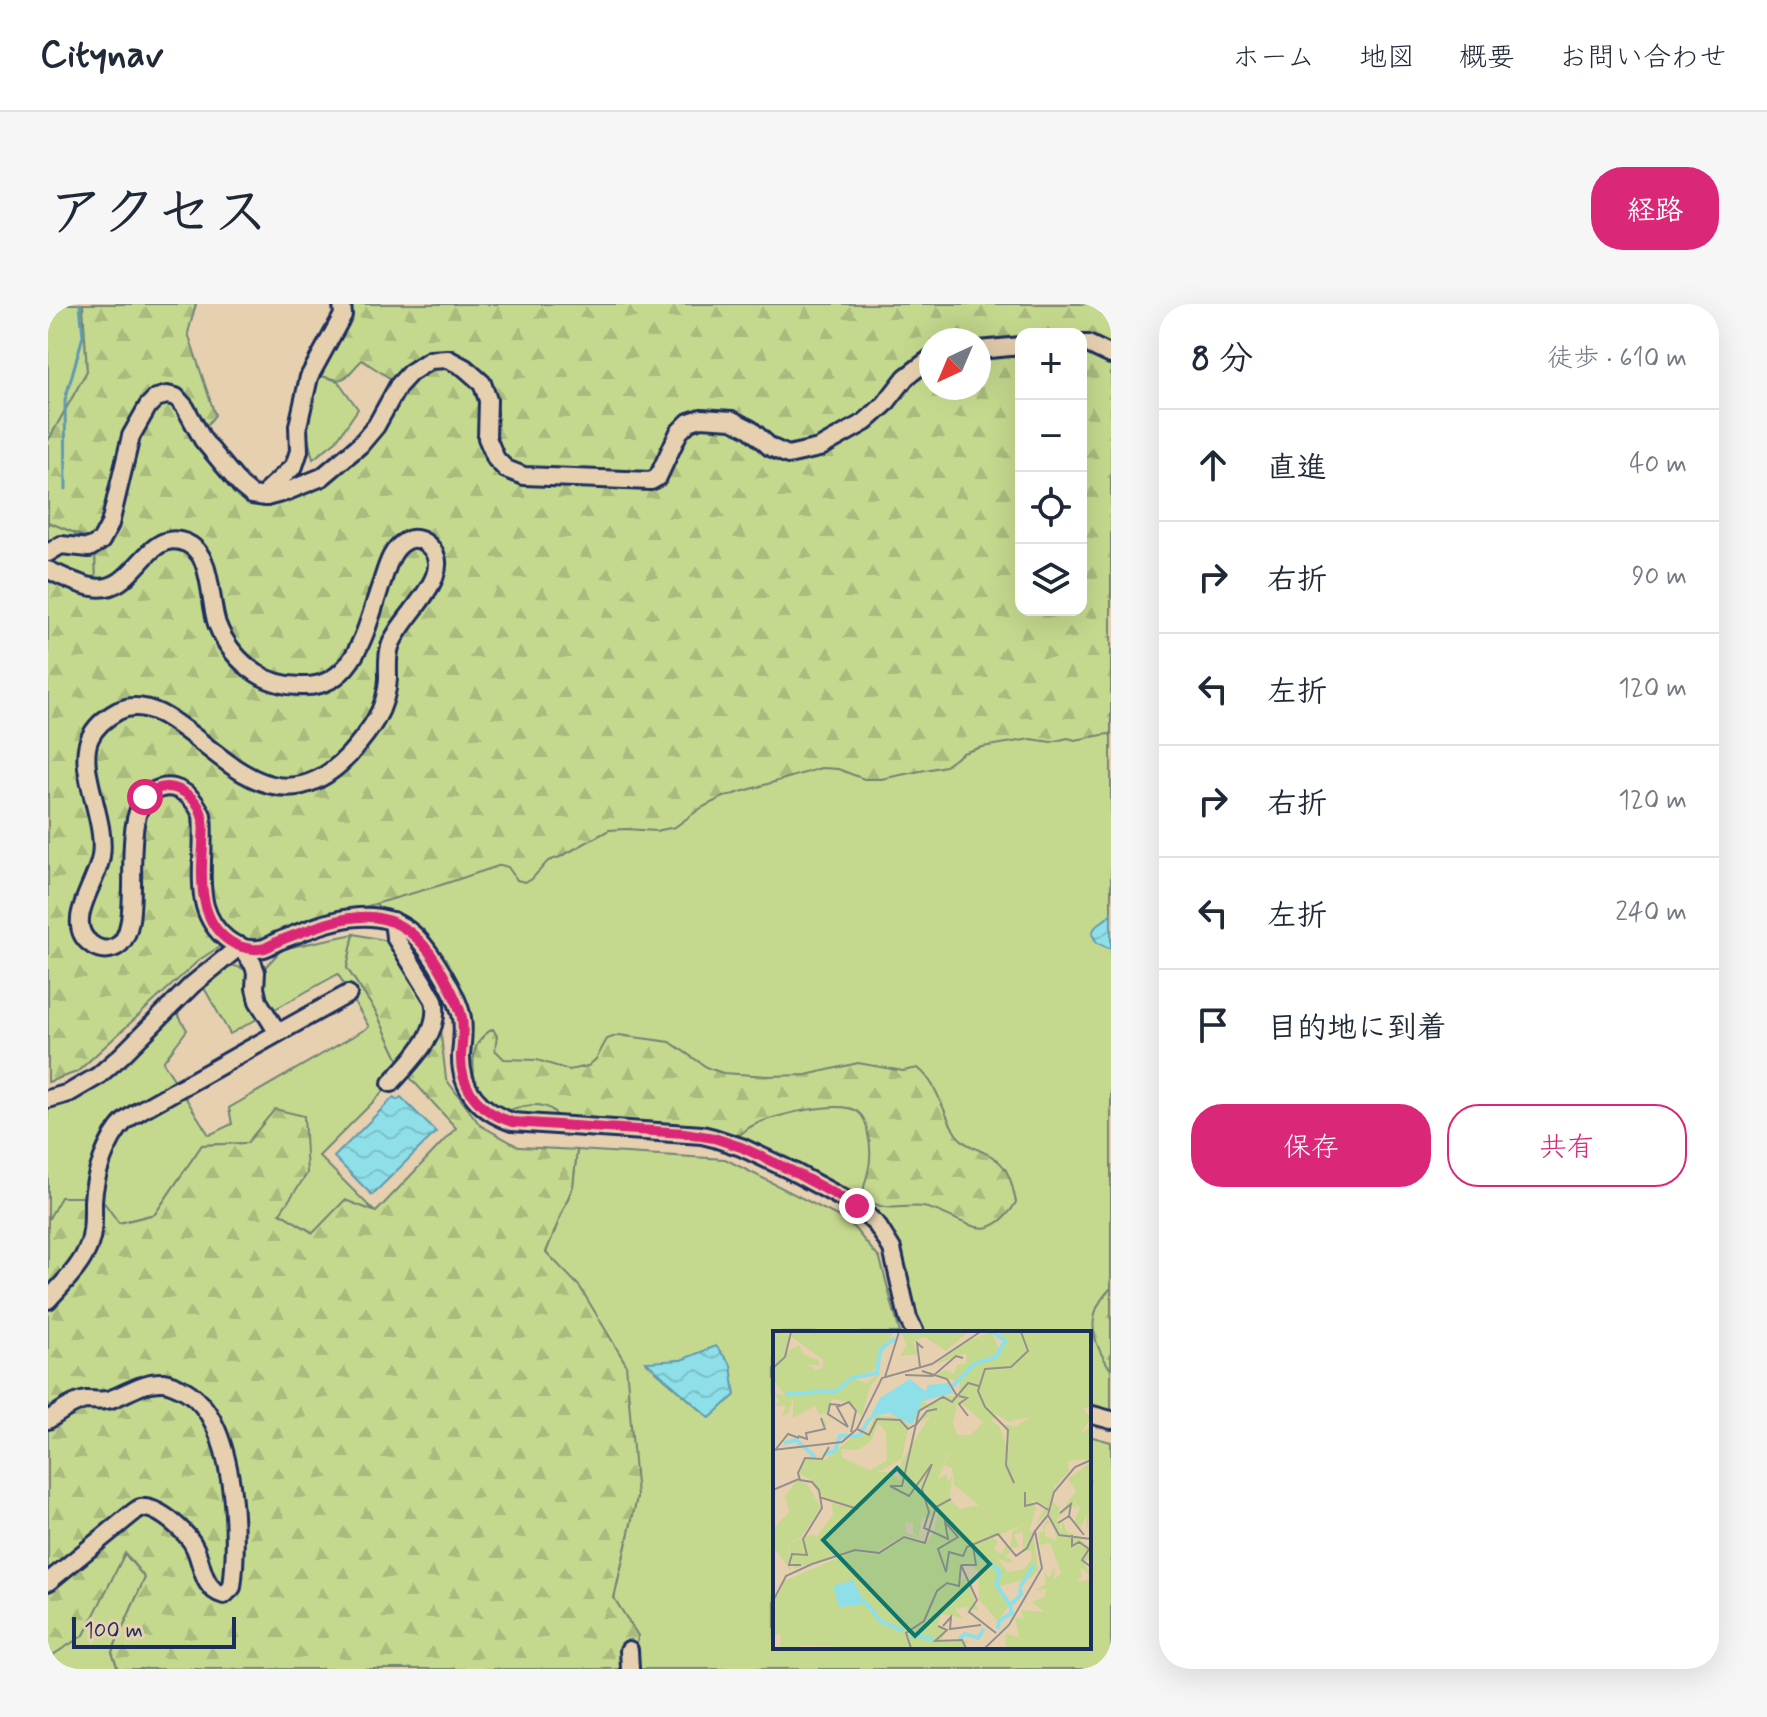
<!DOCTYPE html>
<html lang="ja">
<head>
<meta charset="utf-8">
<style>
	:root { --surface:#fff; --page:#f6f6f7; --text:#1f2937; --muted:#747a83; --line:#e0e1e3; --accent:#db2777 }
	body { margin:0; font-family:Mynerve,"Klee One",sans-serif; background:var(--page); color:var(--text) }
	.controls { position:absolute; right:24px; top:24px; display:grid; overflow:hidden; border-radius:16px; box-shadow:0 8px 32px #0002 }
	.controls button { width:72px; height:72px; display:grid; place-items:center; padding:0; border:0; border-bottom:2px solid var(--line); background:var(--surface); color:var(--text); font:40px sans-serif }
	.compass { position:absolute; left:871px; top:24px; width:72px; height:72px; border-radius:50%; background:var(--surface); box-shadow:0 8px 32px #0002; rotate:224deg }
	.scale { position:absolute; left:24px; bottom:20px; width:164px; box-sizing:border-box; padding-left:8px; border:4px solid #1b2f5e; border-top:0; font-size:22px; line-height:28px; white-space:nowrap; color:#1b2f5e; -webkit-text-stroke:6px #e6d0af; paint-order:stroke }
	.stop { position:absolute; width:24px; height:24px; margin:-18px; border:6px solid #db2777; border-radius:50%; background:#fff }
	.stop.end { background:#db2777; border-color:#fff; box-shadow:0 2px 8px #0008 }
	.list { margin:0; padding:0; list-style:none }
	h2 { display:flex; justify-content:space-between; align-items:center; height:104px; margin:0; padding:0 32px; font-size:34px }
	h2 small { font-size:26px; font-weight:400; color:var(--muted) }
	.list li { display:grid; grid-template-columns:52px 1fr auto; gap:24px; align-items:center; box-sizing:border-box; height:112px; padding:0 32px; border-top:2px solid var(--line) }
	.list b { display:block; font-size:30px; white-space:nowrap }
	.list em { font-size:26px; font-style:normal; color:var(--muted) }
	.actions { display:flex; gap:16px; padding:24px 32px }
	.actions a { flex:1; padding:18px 0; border:2px solid var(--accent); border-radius:32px; text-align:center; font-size:28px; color:var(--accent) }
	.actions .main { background:var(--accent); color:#fff }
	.icon { flex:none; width:44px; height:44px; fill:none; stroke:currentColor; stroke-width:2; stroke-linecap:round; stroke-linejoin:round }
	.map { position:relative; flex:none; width:1063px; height:1365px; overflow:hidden; border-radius:32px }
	header { display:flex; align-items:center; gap:48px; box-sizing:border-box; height:112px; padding:0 40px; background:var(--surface); border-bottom:2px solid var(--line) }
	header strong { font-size:38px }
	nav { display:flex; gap:44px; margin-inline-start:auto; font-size:28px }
	.intro { display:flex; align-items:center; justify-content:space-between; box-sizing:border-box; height:192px; padding:0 48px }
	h1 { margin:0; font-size:56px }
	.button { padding:20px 36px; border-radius:32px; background:var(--accent); color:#fff; font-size:28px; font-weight:700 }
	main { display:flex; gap:48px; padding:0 48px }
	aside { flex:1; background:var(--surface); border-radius:32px; box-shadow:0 8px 32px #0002 }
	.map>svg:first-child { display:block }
	.green { fill:#c5d98e; stroke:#708476; stroke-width:2; fill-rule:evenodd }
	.forest { fill:url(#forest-firs); stroke:#708476; stroke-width:2; fill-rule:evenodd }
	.water { fill:url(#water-waves); stroke:#6099b0; stroke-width:2 }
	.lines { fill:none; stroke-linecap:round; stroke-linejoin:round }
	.stream { stroke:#6099b0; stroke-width:3 }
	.minor-casing { stroke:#1b2f5e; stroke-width:22 }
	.minor { stroke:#e6d0af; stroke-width:16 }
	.route { stroke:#db2777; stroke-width:10 }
	.inset-river { fill:none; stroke:#8edfe7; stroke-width:4 }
	.inset-road { fill:none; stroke:#95908f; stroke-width:2 }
	.view { fill:#0f766e; fill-opacity:0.15; stroke:#0f766e; stroke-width:4 }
	.inset-edge { fill:none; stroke:#1b2f5e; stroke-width:4 }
</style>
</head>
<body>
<header>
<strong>Citynav</strong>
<nav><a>ホーム</a><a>地図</a><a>概要</a><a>お問い合わせ</a></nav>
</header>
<div class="intro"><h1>アクセス</h1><a class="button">経路</a></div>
<main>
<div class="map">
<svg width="1063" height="1365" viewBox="0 0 1063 1365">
	<defs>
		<pattern id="forest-firs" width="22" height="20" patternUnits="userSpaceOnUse" patternTransform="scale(2)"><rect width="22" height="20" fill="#c5d98e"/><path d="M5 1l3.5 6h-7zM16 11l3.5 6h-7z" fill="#a9bb7d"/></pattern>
		<pattern id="water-waves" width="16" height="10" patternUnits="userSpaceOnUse" patternTransform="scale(2)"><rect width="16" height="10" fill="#8edfe7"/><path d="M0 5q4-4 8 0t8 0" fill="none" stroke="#7ac0c9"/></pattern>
	</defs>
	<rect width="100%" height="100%" fill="#e6d0af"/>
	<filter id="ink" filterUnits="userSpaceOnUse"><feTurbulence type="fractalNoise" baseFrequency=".0125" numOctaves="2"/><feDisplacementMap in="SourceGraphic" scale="16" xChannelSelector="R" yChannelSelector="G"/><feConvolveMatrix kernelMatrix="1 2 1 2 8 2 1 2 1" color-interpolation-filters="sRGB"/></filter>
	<g filter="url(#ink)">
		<!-- green -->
		<g class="green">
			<polygon points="0,0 35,0 39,67 0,137"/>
			<polygon points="271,71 290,77 310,105 288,137 265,155 257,122"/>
			<polygon points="0,218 47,237 48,283 0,276"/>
			<polygon points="1063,413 1063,1109 1041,1103 1041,1029 875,1029 867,1012 863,984 852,943 837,919 817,900 789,883 723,847 685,833 462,811 422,777 420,760 421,713 348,611 331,606 326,594 707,461"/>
			<path d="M 306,630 L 299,664 L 328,708 L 356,767 L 271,852 L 327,908 L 266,929 L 232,909 L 199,839 L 154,841 L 107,910 L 71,919 L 14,893 L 0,916 L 0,804 C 54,790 90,747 129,709 L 139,726 L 115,758 L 161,831 L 184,820 L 181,804 L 321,723 L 290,670 L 182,730 L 155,682 L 184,661 L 211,670 L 234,645 Z"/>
			<path d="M 529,846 L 677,855 L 801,918 L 832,955 L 852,1029 L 727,1029 L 727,1343 L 1041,1343 L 1041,1132 L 1063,1138 L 1063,1365 L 585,1365 L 590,1332 L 566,1295 L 589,1193 L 498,948 L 525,882 ZM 633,1056 L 662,1114 L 599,1059 Z"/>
			<polygon points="76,1249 97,1274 64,1348 70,1365 0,1365 0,1354 36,1330"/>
		</g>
		<!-- forest -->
		<g class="forest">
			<path d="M 35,0 L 148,0 L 140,29 L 167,111 L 145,139 L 196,192 L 224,202 L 303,161 L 323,115 L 346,77 L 314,56 C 294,76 299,80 271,71 L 298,0 L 1063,0 L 1063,431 L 1060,430 L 1027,436 L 1020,434 L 1003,438 L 983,435 L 934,443 L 915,449 L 897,462 L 833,475 L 816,475 L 790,465 L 773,464 L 673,494 L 653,504 L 627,523 L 608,527 L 578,525 L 561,526 L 512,553 L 500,557 L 483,576 L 477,578 L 469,576 L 460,563 L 453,561 L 393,581 L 247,623 L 216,637 L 206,638 L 188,632 L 151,656 L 29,768 L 0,778 L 0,276 L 48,283 L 47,237 L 0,218 L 0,137 L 39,67 ZM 973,30 L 1033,30 L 1033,306 L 973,306 ZM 883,36 L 931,36 L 931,84 L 883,84 Z"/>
			<polygon points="306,630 350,639 389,696 398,775 432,821 471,843 529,846 525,882 498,948 532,983 578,1060 589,1193 566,1294 590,1332 585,1365 70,1365 64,1348 97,1274 77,1249 36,1331 0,1354 0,916 13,893 52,893 71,919 107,910 154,841 199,839 227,805 256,812 259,870 232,909 265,929 297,896 328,908 408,824 356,767 328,708 299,664"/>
			<path d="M 445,725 L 449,732 L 447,746 L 456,755 L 489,756 L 521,766 L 540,762 L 548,755 L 559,735 L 571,731 L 622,738 L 660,764 L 675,769 L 720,772 L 758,771 L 810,759 L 855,767 L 870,764 C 891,781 894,808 908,830 C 919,846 943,846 955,862 C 963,872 965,886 968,898 C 963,908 953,919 941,923 C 923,928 894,905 875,903 C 852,900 836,911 815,892 C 815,883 818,877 820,868 C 823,856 823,843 820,830 C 819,822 817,813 810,808 C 793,795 725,811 706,821 C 698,824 694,831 685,834 L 513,816 C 511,815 506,807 504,806 C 492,797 470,802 457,808 L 429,794 C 426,768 417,740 445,725 Z"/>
			<path d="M 1062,985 L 1063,986 L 1063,1066 C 1044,1038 1036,1012 1062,985 Z"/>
		</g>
		<!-- water -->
		<g class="water">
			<path d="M 1063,609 L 1063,644 L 1061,644 L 1049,639 L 1044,630 C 1047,618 1058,618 1063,609 Z"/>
			<polygon points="346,793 349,796 353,793 388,828 324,891 286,853"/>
			<polygon points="668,1042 683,1061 687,1091 662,1114 598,1058 633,1056"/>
		</g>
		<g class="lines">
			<!-- stream -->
			<g class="stream">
				<polyline points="1050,0 1054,9 1063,16"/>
				<polyline points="18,185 17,96 35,32 32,0"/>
			</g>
			<defs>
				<g id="minor">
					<polyline points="1033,40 1040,40 1063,51"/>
					<polyline points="931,46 973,42"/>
					<polyline points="218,193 221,185 246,162 251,147 250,122 261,73 295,11 294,0"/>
					<polyline points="0,249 13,241 41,244 53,237 62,220 83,132 100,102 108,94 119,91 128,93 137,103 155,136 193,182 204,191 218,193 237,188 274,173 312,141 328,122 350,82 362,69 382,56 400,55 417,64 434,79 440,96 439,134 448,155 458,165 476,172 603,177 610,173 631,128 641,118 653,114 684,116 702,125 722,143 740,151 771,144 817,118 837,100 858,73 883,54"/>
					<path d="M 0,266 C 14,272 30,281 45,283 C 86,291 96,229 132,237 C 166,244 160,294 169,320 C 177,341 189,356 208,369 C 222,378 236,382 253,382 C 309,385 319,319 334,278 C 339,263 343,245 358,237 C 365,233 373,235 379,240 C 413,269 351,312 342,343 C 339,352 340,364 340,374 C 339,406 321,428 301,451 C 205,553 136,374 70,407 C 59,413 47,423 42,434 C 28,465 59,515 53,552 C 50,578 14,619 43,640 C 49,645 58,647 65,644 C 103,632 65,513 104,488 C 111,484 118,482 126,484 C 140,488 148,498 154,511 C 157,539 150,575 157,602 C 164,627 188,651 216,644 C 222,642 227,638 233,636 C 274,620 326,596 365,630 C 382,645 410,692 414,714 C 416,726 414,739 413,751 C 412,785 432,807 464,818 L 654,831 L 666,834 L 693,843 L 742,866 L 809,902 L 829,921 L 844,945 L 860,1014 L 867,1029"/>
					<polyline points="230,729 300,690"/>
					<path d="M 343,779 C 363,757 394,728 386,696 L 347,633 L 345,617"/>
					<polyline points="0,795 21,789 50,772 74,751 144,681 192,642"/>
					<path d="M 0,996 C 15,979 33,963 41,941 C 46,927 45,912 45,897 C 46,873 59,834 77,817 C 82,813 88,809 93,806 L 230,729 L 210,697 L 207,684 L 208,668 L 205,660 L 192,642"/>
					<polyline points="1041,1110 1063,1116"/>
					<path d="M 0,1116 C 11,1109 25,1098 38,1096 C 47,1096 54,1098 63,1095 C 80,1089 96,1077 115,1078 C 123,1079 131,1083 138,1087 C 188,1117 191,1232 184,1283 L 176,1291 C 154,1285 155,1261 147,1244 C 141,1230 113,1205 97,1204 C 92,1203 90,1205 86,1208 L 0,1278"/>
					<polyline points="581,1346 582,1365"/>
				</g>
			</defs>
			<!-- minor casing -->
			<use href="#minor" class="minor-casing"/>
			<!-- minor -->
			<use href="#minor" class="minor"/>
		</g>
	</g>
	<g class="lines" filter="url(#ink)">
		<!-- route -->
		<path class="route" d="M 97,493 C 100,491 103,488 107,486 C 125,476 150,493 154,511 C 157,521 155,532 155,542 C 153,570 151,607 172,629 C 183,641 201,648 217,644 C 222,642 228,638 233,636 C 289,615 339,591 382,649 C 392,663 411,698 414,714 C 416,727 414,739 413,751 C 412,785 432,808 464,818 L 636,829 L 666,834 L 693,843 L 742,866 L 809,902"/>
	</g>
	<!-- overview -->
	<g transform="translate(725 1027)">
		<rect width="318" height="318" fill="#e6d0af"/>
		<path d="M 179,121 L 180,137 L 171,134 L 165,148 L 173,143 L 176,151 L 179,143 L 177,167 L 157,187 L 149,186 L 146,204 L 151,207 L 140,203 L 140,192 L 132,191 L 135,186 L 149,184 L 156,154 ZM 313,155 L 318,155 L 314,202 L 313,185 L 307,198 L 301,191 L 307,176 L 298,169 ZM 58,172 L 90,180 L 123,209 L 99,223 L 85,217 L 21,238 L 15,213 L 40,203 L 43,207 L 60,183 ZM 129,207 L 154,213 L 104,317 L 11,314 L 6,263 L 11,250 L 81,220 L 102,224 Z" fill="#c5d98e"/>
		<path d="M 0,1 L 16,3 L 14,21 L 26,14 L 30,23 L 45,29 L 47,35 L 33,33 L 43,39 L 50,36 L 50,29 L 18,5 L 19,1 L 120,1 L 101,39 L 81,48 L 94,52 L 110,39 L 97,56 L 89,85 L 73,71 L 59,68 L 54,82 L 60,92 L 51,81 L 47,84 L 54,92 L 53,96 L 42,75 L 20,87 L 20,69 L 15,82 L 9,85 L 13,75 L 0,75 L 7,70 L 0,62 L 12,64 L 0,49 ZM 128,1 L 195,1 L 173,20 L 152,6 L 140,11 L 145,23 L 127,25 L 134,14 ZM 219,1 L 227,21 L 232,9 L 226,1 L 318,1 L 318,75 L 310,78 L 318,87 L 307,103 L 318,96 L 318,128 L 295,130 L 296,140 L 282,155 L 275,180 L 271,186 L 263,193 L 273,175 L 258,169 L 263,177 L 256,201 L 260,200 L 265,239 L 258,247 L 227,255 L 237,273 L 225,290 L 206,269 L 205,240 L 197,233 L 187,234 L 187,250 L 193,246 L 205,279 L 196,278 L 194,286 L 195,276 L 181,278 L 190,287 L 168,283 L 164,296 L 174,298 L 168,310 L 189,308 L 197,311 L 190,313 L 193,317 L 101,317 L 91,283 L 90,317 L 76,317 L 38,261 L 42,254 L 47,255 L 42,260 L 61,288 L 89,310 L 70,277 L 83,282 L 97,272 L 114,274 L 161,201 L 166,175 L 177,169 L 187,178 L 206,174 L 181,154 L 177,122 L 156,155 L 146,192 L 139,185 L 132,192 L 133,202 L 153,209 L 131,204 L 123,209 L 83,177 L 46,165 L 38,149 L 26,143 L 28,134 L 35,126 L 52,129 L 77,108 L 95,102 L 102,85 L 128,86 L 137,96 L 150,70 L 156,75 L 169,64 L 186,66 L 187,51 L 162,45 L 172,39 L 181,43 L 184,34 L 193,32 L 194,22 L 163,33 L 192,10 ZM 188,72 L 210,91 L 198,104 L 184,104 L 180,92 L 184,73 ZM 152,76 L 161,80 L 155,80 L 150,84 L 149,91 L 158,83 L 125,137 L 127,150 L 118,141 L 105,141 L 129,128 L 135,98 ZM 223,83 L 236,91 L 257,86 L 242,96 L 232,93 L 236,120 L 226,95 L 219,90 ZM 105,92 L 113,101 L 114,129 L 97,139 L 69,127 L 68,118 L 85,119 L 98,110 ZM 252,193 L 239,201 L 237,217 L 246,216 L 241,204 L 250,201 L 250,220 L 259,220 L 258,229 L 251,238 L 235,241 L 224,227 L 235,232 L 241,230 L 232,225 L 237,221 L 233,214 L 229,223 L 221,219 L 225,211 L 220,207 ZM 318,131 L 318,155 L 298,169 L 307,178 L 299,175 L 284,188 L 289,202 L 289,189 L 294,201 L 318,209 L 307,208 L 318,217 L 318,228 L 310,230 L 318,245 L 307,236 L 309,245 L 303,251 L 318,249 L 318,317 L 232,317 L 233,303 L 246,306 L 242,287 L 251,288 L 248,279 L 272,281 L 259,271 L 271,266 L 274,258 L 262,259 L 273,253 L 271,240 L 276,247 L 282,236 L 281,249 L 288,242 L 277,212 L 267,214 L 266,201 L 272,201 L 270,197 L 274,188 L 281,199 L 276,192 L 272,194 L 272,205 L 284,210 L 277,184 L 280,171 L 287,177 L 285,182 L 289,180 L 303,160 L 295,148 ZM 25,149 L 34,153 L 48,176 L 28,206 L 15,213 L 18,240 L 0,216 L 0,198 L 16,181 L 12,164 ZM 0,262 L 10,266 L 12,314 L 17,312 L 24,275 L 29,280 L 34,295 L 21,302 L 29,317 L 7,316 L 8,303 L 0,305 Z" fill="#c5d98e" fill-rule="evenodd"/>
		<path d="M 137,48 L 152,60 L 155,54 L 175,52 L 180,62 L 149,70 L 139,94 L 117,82 L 102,85 L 93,94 L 107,67 ZM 80,249 L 90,269 L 87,274 L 66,276 L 60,255 Z" fill="#8edfe7"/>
		<path class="inset-river" d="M 179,56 L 201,33 L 223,26 L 232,10 L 220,1M 64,60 L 79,47 L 104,42 L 107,19 L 122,7M 13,63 L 64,60M 11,112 L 23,109 L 42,126M 52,123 L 62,120 L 67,105 L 86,105 L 97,87M 204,222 L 227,241 L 223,253 L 237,274M 247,256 L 261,234M 89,268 L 109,291 L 131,300M 225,298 L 226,290 L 239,282 L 237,274 L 248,264 L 247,257M 136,303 L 160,308M 186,308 L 192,303 L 205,307 L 211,298"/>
		<path class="inset-road" d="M 147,36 L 144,12 L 150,17M 0,37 L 12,26 L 18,1M 149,40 L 174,48 L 184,65M 132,44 L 160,45M 160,45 L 183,25 L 190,27M 112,46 L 126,1M 206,55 L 195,52 L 179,71 L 170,66 L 146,80 L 129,155 L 117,155 L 136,165 L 159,133 L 149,158 L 156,181 L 151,197 L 175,208 L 172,191 L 185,206 L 165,218 L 173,241 L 176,221 L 190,225 L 194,216 L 225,203 L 243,225 L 254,217 L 262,200M 186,65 L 194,67 L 186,73 L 195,85M 67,74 L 57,73 L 55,83 L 75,96M 143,94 L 154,80 L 164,78M 75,96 L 64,76 L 76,71 L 83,80 L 78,101M 84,98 L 96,104 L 104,88 L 127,89 L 135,98 L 142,94M 25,105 L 34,108 L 33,102 L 52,98 L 48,87M 3,118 L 15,103 L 26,107M 0,119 L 69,111 L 84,98 L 109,47 L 159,33 L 207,1M 241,152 L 233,134 L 235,99 L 212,76 L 205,60 L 212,38 L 238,36 L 255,20 L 248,1M 0,159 L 26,148M 252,161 L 252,175 L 264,172 L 277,180M 46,166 L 85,178M 287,182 L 298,173 L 296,185M 275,184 L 286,204 L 318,208M 285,192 L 296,185 L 311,204M 299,204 L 299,215 L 306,211 L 316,218 L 309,229 L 318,236M 28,234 L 16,234 L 19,223 L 34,224 L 30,208 L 49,177 L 46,159 L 39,151 L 27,149 L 25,142 L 32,127 L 49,128 L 56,116M 188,234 L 204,269 L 196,281 L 223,302M 188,234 L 203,234 L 200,215M 0,270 L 13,245 L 39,233 L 82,219 L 106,222 L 131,206 L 152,212 L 163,176 L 178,168M 165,295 L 174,299 L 162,310 L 189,309 L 193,317M 170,295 L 178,286 L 177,298 L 208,294M 138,317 L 133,302 L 151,290 L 164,260 L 174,252 L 186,255 L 188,234M 212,317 L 236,294 L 269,237 L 262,200 L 275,184 L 281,161 L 302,136 L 318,129"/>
		<path class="view" d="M 124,137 L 217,233 L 142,305 L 50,209 Z"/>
		<rect width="318" height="318" class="inset-edge"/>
	</g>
</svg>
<div class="controls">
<button>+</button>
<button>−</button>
<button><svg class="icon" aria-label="locate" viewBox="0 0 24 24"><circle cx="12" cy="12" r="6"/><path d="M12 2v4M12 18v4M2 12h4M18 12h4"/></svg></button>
<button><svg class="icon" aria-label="layers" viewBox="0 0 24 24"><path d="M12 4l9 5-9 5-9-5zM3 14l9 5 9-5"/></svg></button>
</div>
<svg class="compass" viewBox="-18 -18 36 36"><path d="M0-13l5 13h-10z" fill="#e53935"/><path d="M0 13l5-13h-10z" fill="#747a83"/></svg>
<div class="scale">100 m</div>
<div class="stop" style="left:97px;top:493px"></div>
<div class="stop end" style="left:809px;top:902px"></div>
</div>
<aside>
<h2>8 分<small>徒歩 · 610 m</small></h2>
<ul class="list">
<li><svg class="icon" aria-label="ahead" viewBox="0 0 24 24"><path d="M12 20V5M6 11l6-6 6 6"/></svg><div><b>直進</b></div><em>40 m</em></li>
<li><svg class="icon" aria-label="right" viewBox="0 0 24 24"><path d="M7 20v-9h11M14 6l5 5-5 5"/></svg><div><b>右折</b></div><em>90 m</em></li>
<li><svg class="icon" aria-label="left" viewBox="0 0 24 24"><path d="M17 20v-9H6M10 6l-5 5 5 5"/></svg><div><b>左折</b></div><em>120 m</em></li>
<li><svg class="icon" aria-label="right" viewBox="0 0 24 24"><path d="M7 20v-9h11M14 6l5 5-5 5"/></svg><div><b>右折</b></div><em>120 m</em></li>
<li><svg class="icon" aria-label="left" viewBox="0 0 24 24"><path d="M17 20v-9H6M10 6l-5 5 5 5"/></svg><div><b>左折</b></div><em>240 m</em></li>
<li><svg class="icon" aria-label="arrive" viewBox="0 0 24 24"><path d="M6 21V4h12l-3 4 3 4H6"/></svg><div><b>目的地に到着</b></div></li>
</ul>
<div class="actions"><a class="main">保存</a><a>共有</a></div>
</aside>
</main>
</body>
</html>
